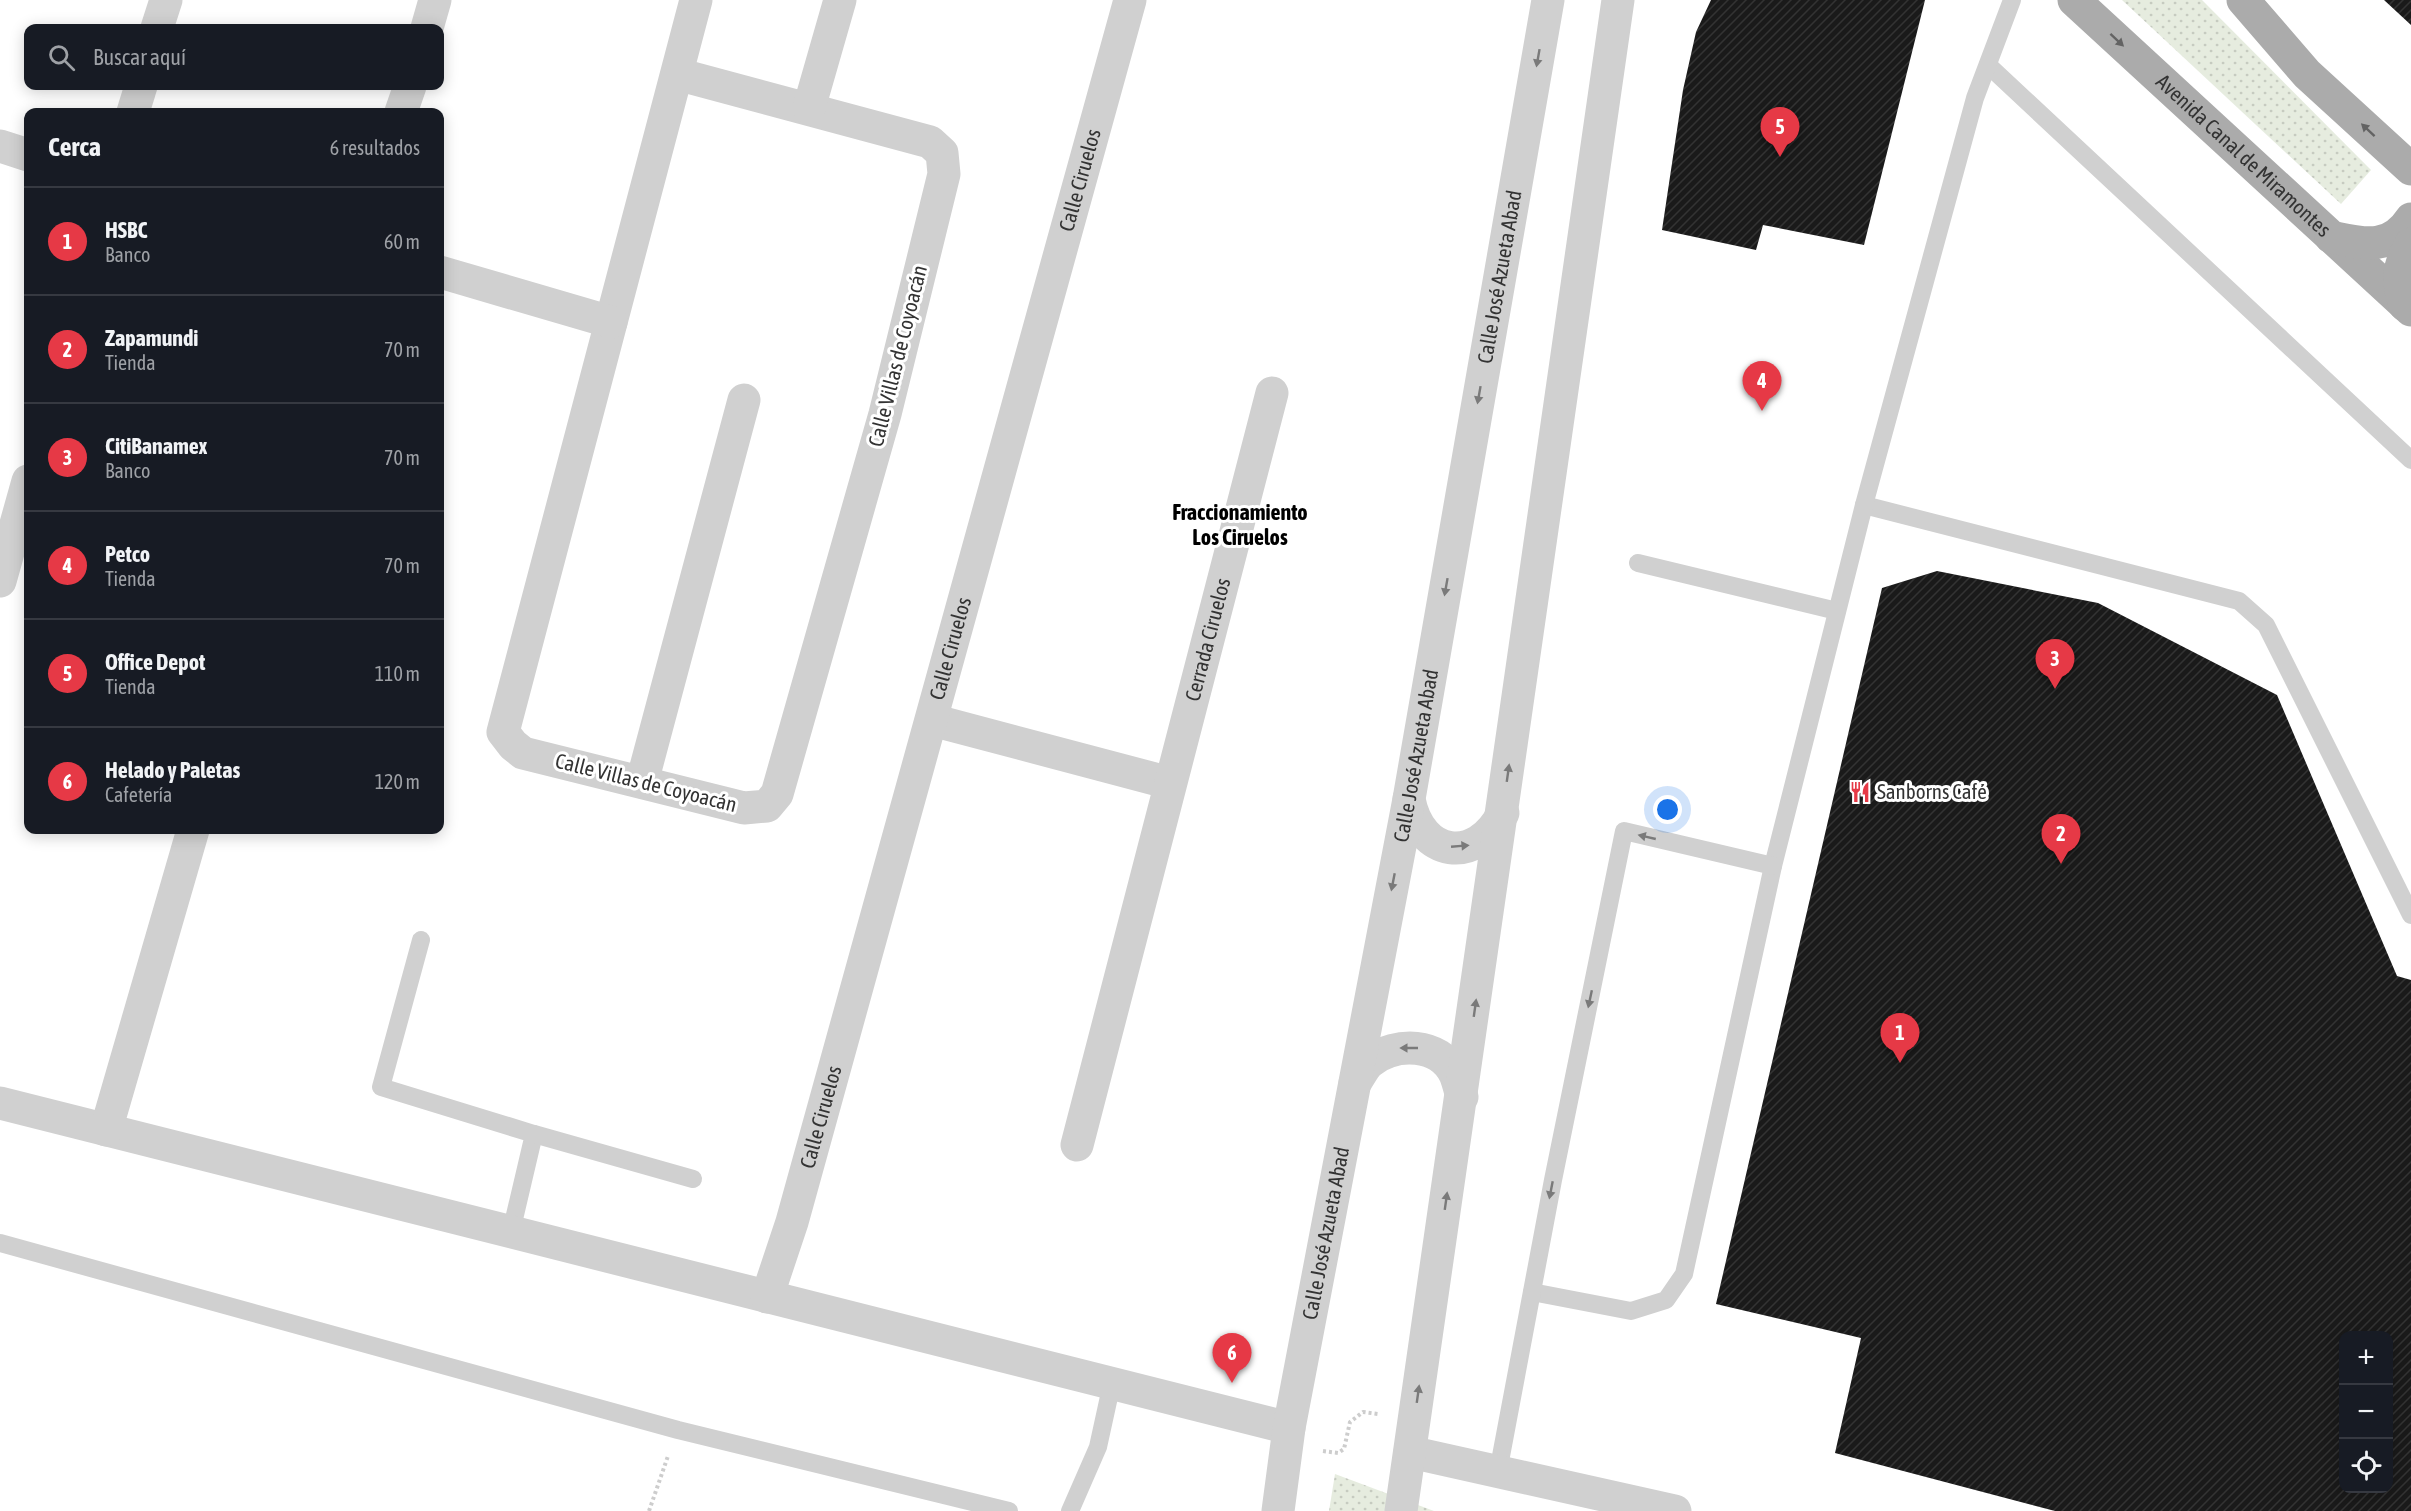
<!DOCTYPE html>
<html lang="es">
<head>
<meta charset="utf-8">
<style>
	:root { --surface:#171b24; --page:#20242c; --text:#f1f3f6; --muted:#9ea1a6; --line:#363941; --accent:#e63946 }
	body { margin:0; font-family:"Asap Condensed",sans-serif; background:var(--page); color:var(--text) }
	.controls { position:absolute; right:18px; bottom:18px; display:grid; overflow:hidden; border-radius:12px; box-shadow:0 3px 15px #0003 }
	.controls button { width:54px; height:54px; display:grid; place-items:center; padding:0; border:0; border-bottom:2px solid var(--line); background:var(--surface); color:var(--text); font:30px sans-serif }
	.you { position:absolute; left:1668px; top:810px; width:21px; height:21px; margin:-15px; border:4px solid #fff; border-radius:50%; background:#1a73e8; box-shadow:0 0 0 9px #1a73e833 }
	.badge { display:grid; place-items:center; width:39px; height:39px; border-radius:50%; background:var(--accent); color:#fff; font-size:20px; font-weight:700 }
	.pin { position:absolute; translate:-50% -50px; filter:drop-shadow(0 2px 3px #0008) }
	.pin::after { content:''; position:absolute; top:32px; width:21px; height:18px; background:inherit; clip-path:polygon(0 0,100% 0,50% 100%) }
	.list { margin:0; padding:0; list-style:none }
	h2 { display:flex; justify-content:space-between; align-items:center; height:78px; margin:0; padding:0 24px; font-size:26px }
	h2 small { font-size:20px; font-weight:400; color:var(--muted) }
	.list li { display:grid; grid-template-columns:39px 1fr auto; gap:18px; align-items:center; box-sizing:border-box; height:108px; padding:0 24px; border-top:2px solid var(--line) }
	.list b { display:block; font-size:22px; white-space:nowrap }
	.list p { margin:0; font-size:20px; white-space:nowrap; color:var(--muted) }
	.list em { font-size:20px; font-style:normal; color:var(--muted) }
	.icon { flex:none; width:33px; height:33px; fill:none; stroke:currentColor; stroke-width:2; stroke-linecap:round; stroke-linejoin:round }
	.map { position:relative; flex:none; width:2411px; height:1511px; overflow:hidden }
	.search { position:absolute; background:var(--surface); box-shadow:0 3px 15px #0003; left:24px; top:24px; width:420px; height:66px; display:flex; align-items:center; gap:15px; box-sizing:border-box; padding:0 21px; border-radius:12px; color:var(--muted); font-size:22px }
	.panel { position:absolute; background:var(--surface); box-shadow:0 3px 15px #0003; left:24px; top:108px; width:420px; height:726px; border-radius:12px }
	.map>svg:first-child { display:block }
	.grass { fill:url(#grass-dots) }
	.building { fill:url(#building-hatch); fill-rule:evenodd }
	.lines { fill:none; stroke-linecap:round; stroke-linejoin:round }
	.path { stroke:#cdcdcd; stroke-width:4; stroke-dasharray:3 3; stroke-linecap:butt }
	.service { stroke:#d0d0d0; stroke-width:18 }
	.minor { stroke:#d0d0d0; stroke-width:33 }
	.tertiary { stroke:#d0d0d0; stroke-width:33 }
	.primary { stroke:#ababab; stroke-width:33 }
	.oneway { fill:#636363 }
	.oneway2 { fill:#7a7a7a }
	.labels { text-anchor:middle; stroke-width:6; stroke-linejoin:round; paint-order:stroke }
	.street-label { font-size:21px; fill:#333; stroke:#fff }
	.poi-label { font-size:21px; fill:#333; stroke:#fff; text-anchor:start }
	.neighbourhood-label { font-size:22px; font-weight:bold; fill:#000; stroke:#fff }
</style>
</head>
<body>
<div class="map">
<svg width="2411" height="1511" viewBox="0 0 2411 1511">
	<defs>
		<pattern id="grass-dots" width="8" height="8" patternUnits="userSpaceOnUse" patternTransform="scale(1.5)"><rect width="8" height="8" fill="#e6ecdf"/><path d="M2 2h.1M6 6h.1" fill="none" stroke="#c6cbc0" stroke-width="1.8" stroke-linecap="round"/></pattern>
		<pattern id="building-hatch" width="6" height="6" patternUnits="userSpaceOnUse" patternTransform="scale(1.5)"><rect width="6" height="6" fill="#1a1a1a"/><path d="M-1 1l2-2M0 6l6-6M5 7l2-2" fill="none" stroke="#333"/></pattern>
	</defs>
	<rect width="100%" height="100%" fill="#fff"/>
	<!-- grass -->
	<g class="grass">
		<polygon points="2122,0 2202,0 2371,170 2341,204"/>
		<polygon points="1335,1474 1434,1511 1329,1511"/>
	</g>
	<!-- building -->
	<g class="building">
		<polygon points="1711,0 1925,0 1864,245 1763,225 1756,250 1662,230 1683,90 1696,32"/>
		<polygon points="2384,0 2411,0 2411,25"/>
		<path d="M 1937,571 L 2098,603 L 2277,695 L 2397,976 L 2411,980 L 2411,1511 L 2055,1511 L 1835,1453 L 1861,1338 L 1716,1304 L 1882,588 ZM 2344,1336 L 2388,1336 L 2388,1488 L 2344,1488 Z"/>
	</g>
	<g class="lines">
		<!-- path -->
		<g class="path">
			<polyline points="1323,1451 1338,1453 1344,1449 1350,1422 1363,1412 1378,1414"/>
			<polyline points="649,1511 668,1456"/>
		</g>
		<!-- service -->
		<g class="service">
			<polyline points="1988,65 2411,460"/>
			<polyline points="1864,505 2239,601 2266,625 2411,915"/>
			<polyline points="1638,563 1837,611"/>
			<polyline points="421,940 381,1087 534,1134 511,1232"/>
			<polyline points="534,1134 693,1179"/>
			<polyline points="0,1243 678,1430 1009,1511"/>
			<polyline points="1532,1292 1631,1311 1666,1300 1684,1274 1773,866 1864,505 1975,98 2012,0"/>
			<polyline points="1498,1472 1553,1180 1624,831 1773,866"/>
			<polyline points="1070,1511 1098,1447 1112,1383"/>
		</g>
		<!-- minor -->
		<g class="minor">
			<polyline points="157,28 166,0"/>
			<polyline points="427,28 435,0"/>
			<polyline points="677,74 930,142 942,153 944,174 885,414 777,794 767,806 744,808 523,753 513,745 503,732 696,0"/>
			<polyline points="809,108 840,0"/>
			<polyline points="133,112 141,86"/>
			<polyline points="401,112 410,86"/>
			<polyline points="0,146 28,155"/>
			<polyline points="440,272 611,322"/>
			<polyline points="0,581 28,481"/>
			<polyline points="932,720 1170,783"/>
			<polyline points="642,782 744,400"/>
			<polyline points="0,1103 1289,1428"/>
			<polyline points="106,1130 193,830"/>
			<path id="s1" d="M 1077,1145 L 1272,393"/>
			<path id="s2" d="M 767,1297 L 792,1222 L 1130,0"/>
			<polyline points="1410,1452 1675,1511"/>
		</g>
		<!-- tertiary -->
		<g class="tertiary">
			<path d="M 1409,799 C 1420,857 1476,866 1503,813"/>
			<path d="M 1355,1083 C 1360,1076 1364,1066 1371,1061 C 1396,1042 1439,1042 1455,1074 C 1458,1081 1460,1090 1462,1097"/>
			<path id="s3" d="M 1278,1511 L 1289,1428 L 1409,799 L 1548,0"/>
			<polyline points="1401,1511 1618,0"/>
		</g>
		<!-- primary -->
		<g class="primary">
			<path id="s4" d="M 2074,0 L 2411,310"/>
			<polyline points="2243,0 2307,74 2411,169"/>
			<path d="M 2331,237 C 2364,244 2390,251 2411,219"/>
			<path d="M 2405,305 C 2397,281 2398,265 2411,244"/>
		</g>
	</g>
	<!-- one-way arrows -->
	<defs><path id="oneway-solid" d="M-6-.8H1V-3.2L6.5 0L1 3.2V.8H-6Z" transform="scale(1.5)"/></defs>
	<g class="oneway">
		<use href="#oneway-solid" transform="translate(2117 40) rotate(43)"/>
		<use href="#oneway-solid" transform="translate(2368 130) rotate(-137)"/>
	</g>
	<g class="oneway2">
		<use href="#oneway-solid" transform="translate(1538 58) rotate(100)"/>
		<use href="#oneway-solid" transform="translate(1479 395) rotate(100)"/>
		<use href="#oneway-solid" transform="translate(1446 587) rotate(100)"/>
		<use href="#oneway-solid" transform="translate(1508 773) rotate(-82)"/>
		<use href="#oneway-solid" transform="translate(1647 837) rotate(-167)"/>
		<use href="#oneway-solid" transform="translate(1460 846) rotate(-5)"/>
		<use href="#oneway-solid" transform="translate(1393 882) rotate(101)"/>
		<use href="#oneway-solid" transform="translate(1590 999) rotate(102)"/>
		<use href="#oneway-solid" transform="translate(1475 1008) rotate(-82)"/>
		<use href="#oneway-solid" transform="translate(1409 1048) rotate(-180)"/>
		<use href="#oneway-solid" transform="translate(1551 1190) rotate(101)"/>
		<use href="#oneway-solid" transform="translate(1446 1201) rotate(-82)"/>
		<use href="#oneway-solid" transform="translate(1418 1394) rotate(-82)"/>
	</g>
	<!-- icons -->
	<defs>
		<symbol id="restaurant-bare" viewBox="-9 -9 18 18"><path d="M-5-6h1v4h1v-4h1v4h1v-4h1v5L-1.5 .5V6h-2V.5L-5-1ZM5-6V6H3V1.5H1.5Q1.5-4 5-6Z" fill="#e63946" stroke="#fff" stroke-width="2.5" paint-order="stroke"/></symbol>
	</defs>
	<g fill-rule="evenodd">
		<use href="#restaurant-bare" x="1845" y="777" width="30" height="30"/>
	</g>
	<g class="labels">
		<!-- street labels -->
		<g class="street-label">
			<text dy="7" stroke="none"><textPath href="#s4" startOffset="230">Avenida Canal de Miramontes</textPath></text>
			<text dy="7" stroke="none"><textPath href="#s2" startOffset="1160">Calle Ciruelos</textPath></text>
			<text dy="7" stroke="none"><textPath href="#s3" startOffset="1254">Calle José Azueta Abad</textPath></text>
			<text transform="translate(898 356) rotate(-76)" y="7">Calle Villas de Coyoacán</text>
			<text dy="7" stroke="none"><textPath href="#s1" startOffset="522">Cerrada Ciruelos</textPath></text>
			<text dy="7" stroke="none"><textPath href="#s2" startOffset="674">Calle Ciruelos</textPath></text>
			<text dy="7" stroke="none"><textPath href="#s3" startOffset="768">Calle José Azueta Abad</textPath></text>
			<text transform="translate(646 783) rotate(14)" y="7">Calle Villas de Coyoacán</text>
			<text dy="7" stroke="none"><textPath href="#s2" startOffset="188">Calle Ciruelos</textPath></text>
			<text dy="7" stroke="none"><textPath href="#s3" startOffset="282">Calle José Azueta Abad</textPath></text>
		</g>
		<!-- poi labels -->
		<g class="poi-label">
			<text x="1877" y="799">Sanborns Café</text>
		</g>
		<!-- neighbourhood labels -->
		<g class="neighbourhood-label">
			<text x="1240" y="520">Fraccionamiento<tspan x="1240" dy="25">Los Ciruelos</tspan></text>
		</g>
	</g>
</svg>
<div class="controls">
<button>+</button>
<button>−</button>
<button><svg class="icon" aria-label="locate" viewBox="0 0 24 24"><circle cx="12" cy="12" r="6"/><path d="M12 2v4M12 18v4M2 12h4M18 12h4"/></svg></button>
</div>
<div class="you"></div>
<div class="pin badge" style="left:1900px;top:1063px">1</div>
<div class="pin badge" style="left:2061px;top:864px">2</div>
<div class="pin badge" style="left:2055px;top:689px">3</div>
<div class="pin badge" style="left:1762px;top:411px">4</div>
<div class="pin badge" style="left:1780px;top:157px">5</div>
<div class="pin badge" style="left:1232px;top:1383px">6</div>
<div class="search"><svg class="icon" aria-label="search" viewBox="0 0 24 24"><circle cx="10" cy="10" r="6"/><path d="M15 15l6 6"/></svg>Buscar aquí</div>
<section class="panel">
<h2>Cerca<small>6 resultados</small></h2>
<ul class="list">
<li><span class="badge">1</span><div><b>HSBC</b><p>Banco</p></div><em>60 m</em></li>
<li><span class="badge">2</span><div><b>Zapamundi</b><p>Tienda</p></div><em>70 m</em></li>
<li><span class="badge">3</span><div><b>CitiBanamex</b><p>Banco</p></div><em>70 m</em></li>
<li><span class="badge">4</span><div><b>Petco</b><p>Tienda</p></div><em>70 m</em></li>
<li><span class="badge">5</span><div><b>Office Depot</b><p>Tienda</p></div><em>110 m</em></li>
<li><span class="badge">6</span><div><b>Helado y Paletas</b><p>Cafetería</p></div><em>120 m</em></li>
</ul>
</section>
</div>
</body>
</html>
